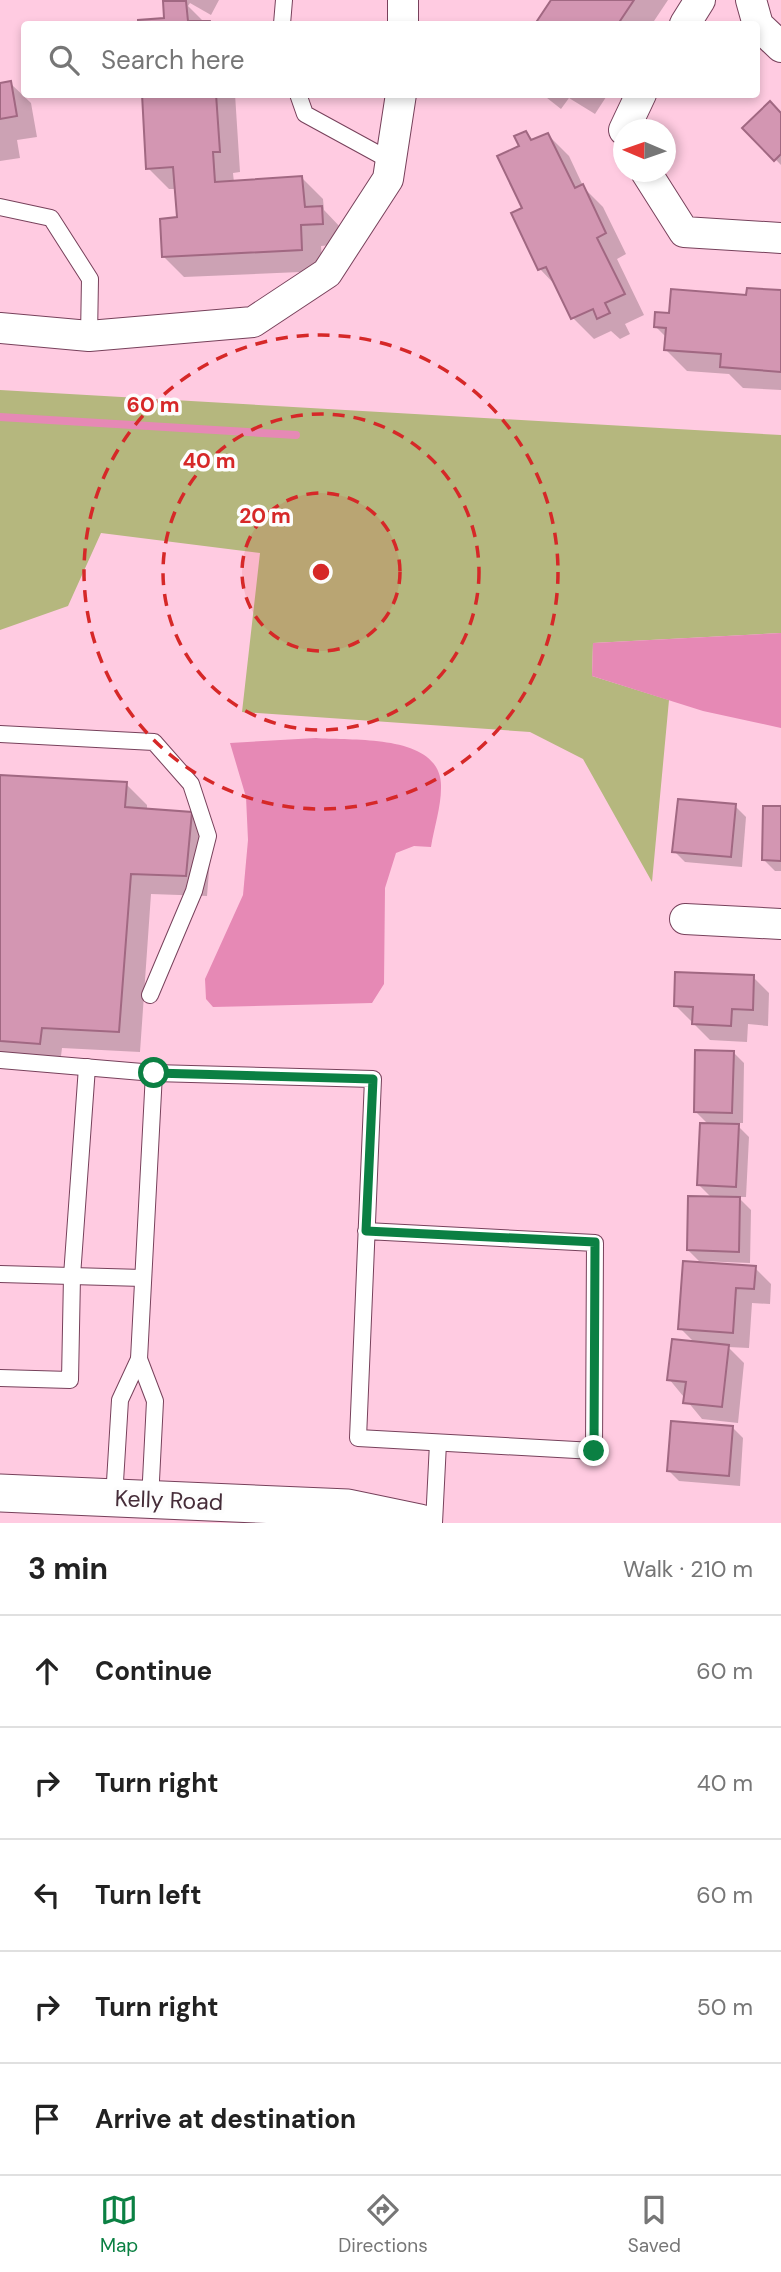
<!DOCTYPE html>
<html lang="en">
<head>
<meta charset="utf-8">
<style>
	:root { --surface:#fff; --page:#f6f6f6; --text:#222; --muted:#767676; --line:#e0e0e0; --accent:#0b8043 }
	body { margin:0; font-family:"DM Sans",sans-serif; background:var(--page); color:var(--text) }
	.compass { position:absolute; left:613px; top:119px; width:63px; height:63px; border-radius:50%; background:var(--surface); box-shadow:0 4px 10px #0003; rotate:272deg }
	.stop { position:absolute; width:21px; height:21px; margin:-16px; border:5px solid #0b8043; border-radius:50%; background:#fff }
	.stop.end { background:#0b8043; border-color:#fff; box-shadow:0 2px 7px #0008 }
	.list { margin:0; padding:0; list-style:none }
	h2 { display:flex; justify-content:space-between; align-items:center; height:91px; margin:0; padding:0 28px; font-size:30px }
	h2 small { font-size:23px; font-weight:400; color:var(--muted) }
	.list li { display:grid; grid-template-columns:46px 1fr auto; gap:21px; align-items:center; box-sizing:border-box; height:112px; padding:0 28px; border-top:2px solid var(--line) }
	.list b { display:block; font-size:26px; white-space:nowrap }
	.list em { font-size:23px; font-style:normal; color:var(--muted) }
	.icon { flex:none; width:38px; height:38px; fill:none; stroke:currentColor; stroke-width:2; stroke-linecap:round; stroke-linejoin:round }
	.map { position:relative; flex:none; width:781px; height:1523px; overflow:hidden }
	.search { position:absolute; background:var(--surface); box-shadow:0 4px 10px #0003; left:21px; right:21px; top:21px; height:77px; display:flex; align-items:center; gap:18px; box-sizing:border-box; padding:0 24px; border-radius:7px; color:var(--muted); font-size:26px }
	.sheet { height:651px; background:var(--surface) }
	nav { display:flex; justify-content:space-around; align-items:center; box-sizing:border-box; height:98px; border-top:2px solid var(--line); background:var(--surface); font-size:19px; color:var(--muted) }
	nav a { display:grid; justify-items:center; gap:4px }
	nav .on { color:var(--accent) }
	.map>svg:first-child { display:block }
	.green { fill:#b5b77e }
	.water { fill:#e689b5 }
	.shadow { fill:#0003 }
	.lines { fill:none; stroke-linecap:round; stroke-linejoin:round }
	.stream { stroke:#e689b5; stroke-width:8 }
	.building { fill:#d396b2; stroke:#a16882; stroke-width:2 }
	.service-casing { stroke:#77415b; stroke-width:18 }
	.minor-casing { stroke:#77415b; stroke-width:32 }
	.tertiary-casing { stroke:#77415b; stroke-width:39 }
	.service { stroke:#fff; stroke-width:16 }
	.minor { stroke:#fff; stroke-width:30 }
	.tertiary { stroke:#fff; stroke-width:37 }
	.route { stroke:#0b8043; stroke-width:9 }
	.ring { fill:none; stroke:#d62828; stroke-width:3.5; stroke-dasharray:12 9 }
	.labels { text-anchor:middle; stroke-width:7; stroke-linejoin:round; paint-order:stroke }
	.street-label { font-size:23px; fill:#452c38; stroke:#fdfdfd }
	.centre { fill:#d62828; stroke:#fdfdfd; stroke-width:3.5 }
	.ring-label { font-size:21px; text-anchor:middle; font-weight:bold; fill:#d62828; stroke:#fdfdfd; stroke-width:7; stroke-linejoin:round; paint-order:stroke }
</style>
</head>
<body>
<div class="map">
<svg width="781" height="1523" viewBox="0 0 781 1523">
	<rect width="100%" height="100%" fill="#ffcbe1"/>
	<!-- green -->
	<polygon class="green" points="0,390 781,435 781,633 593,643 592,676 669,700 652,882 583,759 530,732 242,712 260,553 101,533 68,606 0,630"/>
	<!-- water -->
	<g class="water">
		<polygon points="781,633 781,728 703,711 592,676 593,643"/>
		<path d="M 316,738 C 353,741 443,733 441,788 C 441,807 434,828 431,847 L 414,846 L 396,853 L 385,888 L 384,984 L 372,1003 L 213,1007 L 206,999 L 205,979 L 243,895 L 248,840 L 246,797 L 230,743 Z"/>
	</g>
	<!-- shadow -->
	<g class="shadow">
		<polygon points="167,0 219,0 211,15 190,3 188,6 205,23 212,24 140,24 139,21 166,19 170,3"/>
		<polygon points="553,0 668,0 652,24 537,24"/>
		<polygon points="10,83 31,103 37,137 17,140 20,158 0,161 0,84"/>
		<polygon points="144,94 235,94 240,172 233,173 234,183 302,178 323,199 324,210 342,229 343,244 321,246 323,271 184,277 163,256 179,218 177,189 169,189 148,168"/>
		<polygon points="542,94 608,94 595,114 569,98 561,109"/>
		<polygon points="781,115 781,165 745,128"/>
		<polygon points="526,133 534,141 548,135 569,156 584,188 603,207 626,254 617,259 644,315 625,324 630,334 620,339 611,331 594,339 573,318 558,288 540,269 524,209 521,146"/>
		<polygon points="781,292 781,390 743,388 729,374 687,371 666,350 667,338 656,327 670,315"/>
		<polygon points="0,777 126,784 147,805 147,810 191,813 212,834 207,896 151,894 140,1052 62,1048 60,1064 0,1060"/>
		<polygon points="735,806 746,817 742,867 685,862 674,851"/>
		<polygon points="781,808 781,871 775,871 764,860"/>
		<polygon points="753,977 769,993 768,1026 748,1024 747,1042 710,1040 675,1005"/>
		<polygon points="733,1052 744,1063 743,1123 735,1123 749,1137 746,1197 738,1197 751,1210 750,1263 699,1261 688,1250 712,1198 699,1185 709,1125 695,1111"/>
		<polygon points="755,1268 771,1284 770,1304 752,1303 749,1348 728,1347 744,1363 738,1423 702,1419 669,1379 695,1343 680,1328"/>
		<polygon points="732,1427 743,1438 740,1486 679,1481 668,1470"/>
	</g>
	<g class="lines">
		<!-- stream -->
		<polyline class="stream" points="0,417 296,435"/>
	</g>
	<!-- building -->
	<g class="building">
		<polygon points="551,0 634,0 618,24 535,24"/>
		<polygon points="163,1 186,1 188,21 210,21 211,24 138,24 138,20 164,18"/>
		<polygon points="11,81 17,116 0,119 0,83"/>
		<polygon points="142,94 216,94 220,152 213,152 215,182 302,176 305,207 322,206 323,224 301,225 302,250 162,257 160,219 177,217 173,167 146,169"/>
		<polygon points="770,101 781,113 781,154 774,161 742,128"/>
		<polygon points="526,131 531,140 548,133 575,188 583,184 606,233 597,238 625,294 605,303 610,313 597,319 593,309 571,319 546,267 538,270 511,213 522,208 497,156 519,146 514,136"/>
		<polygon points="747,288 781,290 781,372 720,367 721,354 664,350 666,328 654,327 655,312 669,313 671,289 746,295"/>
		<polygon points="0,775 127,782 125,807 192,812 186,876 131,874 119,1032 42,1028 40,1044 0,1041"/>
		<polygon points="678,799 736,804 731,857 672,852"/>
		<polygon points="763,806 781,806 781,861 762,860"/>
		<polygon points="675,972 754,975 753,1010 732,1009 731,1026 692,1024 693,1007 674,1006"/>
		<polygon points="695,1050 734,1051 732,1113 694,1112"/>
		<polygon points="700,1123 739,1124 736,1187 697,1185"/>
		<polygon points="688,1196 740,1197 739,1252 687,1250"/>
		<polygon points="683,1261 756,1266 754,1289 736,1288 733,1333 678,1329"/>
		<polygon points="672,1339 729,1345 722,1407 683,1403 686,1382 667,1380"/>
		<polygon points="671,1421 733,1426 729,1476 667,1471"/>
	</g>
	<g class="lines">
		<defs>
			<g id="service">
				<polyline points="282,24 284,0"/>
				<polyline points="298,94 305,114 391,161"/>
				<polyline points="0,207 51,218 90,279 89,336"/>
				<polyline points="0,734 154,742 191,784 208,836 194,891 150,995"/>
				<polyline points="0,1060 154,1073"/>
				<polyline points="0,1274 143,1278"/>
				<polyline points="139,1359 155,1401 150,1500"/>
				<polyline points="0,1378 70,1380 72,1276 87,1067"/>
				<polyline points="114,1498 120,1400 139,1359 154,1073 373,1079 358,1438 594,1451 595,1243 366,1231"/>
				<polyline points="434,1523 438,1443"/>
			</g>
			<g id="minor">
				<polyline points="751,0 758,25 781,47"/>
				<polyline points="403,24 403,0"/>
				<polyline points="685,24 700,0"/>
				<polyline points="624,130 641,94"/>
				<polyline points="646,172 684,232 781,238"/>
				<polyline points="0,328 89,336 253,322 327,273 388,179 401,94"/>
				<polyline points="685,919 781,924"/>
			</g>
			<polyline id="tertiary" points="0,1493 348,1508 420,1523"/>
		</defs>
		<!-- service casing -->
		<use href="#service" class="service-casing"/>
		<!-- minor casing -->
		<use href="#minor" class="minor-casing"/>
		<!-- tertiary casing -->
		<use href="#tertiary" class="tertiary-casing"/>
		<!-- service -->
		<use href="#service" class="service"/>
		<!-- minor -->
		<use href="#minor" class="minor"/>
		<!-- tertiary -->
		<use href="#tertiary" class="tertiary"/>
	</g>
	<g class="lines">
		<!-- route -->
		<polyline class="route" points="154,1073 373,1079 366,1231 595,1242 594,1451"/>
	</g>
	<!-- distance rings -->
	<circle cx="321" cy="572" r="79" fill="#d62828" fill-opacity=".12"/>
	<g class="ring">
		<circle cx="321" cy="572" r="79"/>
		<circle cx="321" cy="572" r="158"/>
		<circle cx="321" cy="572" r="237"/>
	</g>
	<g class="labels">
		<!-- street labels -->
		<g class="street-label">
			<text transform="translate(169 1500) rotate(2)" y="8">Kelly Road</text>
		</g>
	</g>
	<circle cx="321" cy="572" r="10" class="centre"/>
	<g class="ring-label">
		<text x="153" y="412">60 m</text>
		<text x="209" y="468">40 m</text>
		<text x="265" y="523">20 m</text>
	</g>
</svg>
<svg class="compass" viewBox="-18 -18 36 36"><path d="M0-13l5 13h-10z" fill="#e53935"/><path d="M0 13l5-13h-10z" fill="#767676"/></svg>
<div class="stop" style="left:154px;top:1073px"></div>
<div class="stop end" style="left:594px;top:1451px"></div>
<div class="search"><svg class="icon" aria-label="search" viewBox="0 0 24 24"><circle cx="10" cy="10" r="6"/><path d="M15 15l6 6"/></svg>Search here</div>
</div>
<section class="sheet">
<h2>3 min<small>Walk · 210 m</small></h2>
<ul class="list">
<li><svg class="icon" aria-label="ahead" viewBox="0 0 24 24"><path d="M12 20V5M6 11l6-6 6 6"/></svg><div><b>Continue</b></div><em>60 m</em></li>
<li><svg class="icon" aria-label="right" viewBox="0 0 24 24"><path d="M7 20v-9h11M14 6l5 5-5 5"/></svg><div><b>Turn right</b></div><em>40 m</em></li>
<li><svg class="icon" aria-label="left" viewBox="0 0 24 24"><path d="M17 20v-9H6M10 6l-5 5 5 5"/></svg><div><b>Turn left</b></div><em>60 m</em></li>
<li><svg class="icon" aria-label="right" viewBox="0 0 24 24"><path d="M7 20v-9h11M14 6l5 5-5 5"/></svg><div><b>Turn right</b></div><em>50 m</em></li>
<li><svg class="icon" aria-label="arrive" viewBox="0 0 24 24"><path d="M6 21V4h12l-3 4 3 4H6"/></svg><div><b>Arrive at destination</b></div></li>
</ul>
</section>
<nav>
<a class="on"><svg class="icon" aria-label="map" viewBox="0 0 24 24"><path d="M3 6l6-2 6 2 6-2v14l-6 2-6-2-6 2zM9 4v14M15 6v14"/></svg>Map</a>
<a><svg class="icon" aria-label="directions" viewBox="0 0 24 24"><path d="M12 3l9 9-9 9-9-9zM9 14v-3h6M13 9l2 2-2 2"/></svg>Directions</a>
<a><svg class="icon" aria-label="saved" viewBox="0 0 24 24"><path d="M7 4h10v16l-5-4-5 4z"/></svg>Saved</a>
</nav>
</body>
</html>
